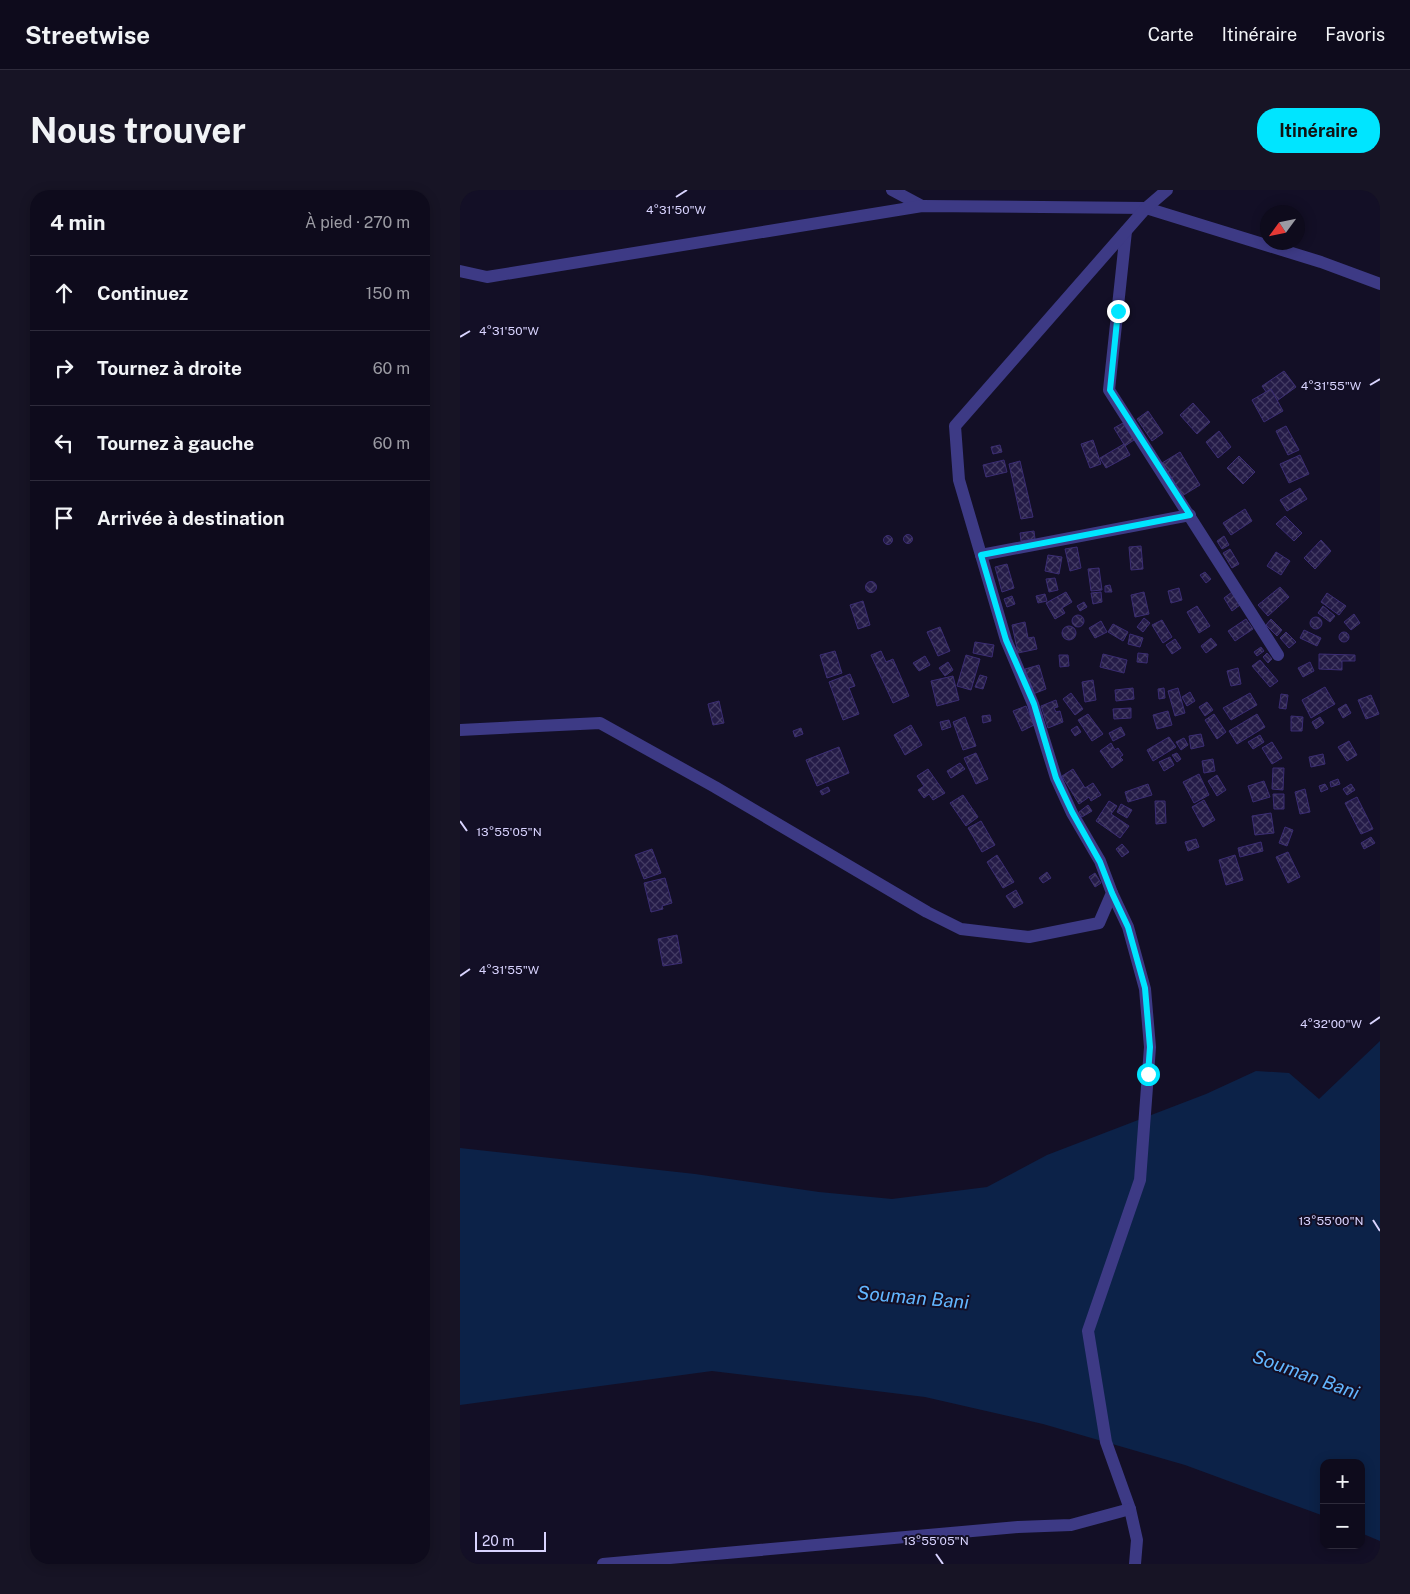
<!DOCTYPE html>
<html lang="fr">
<head>
<meta charset="utf-8">
<style>
	:root { --surface:#0e0b1c; --page:#171425; --text:#f1f3f6; --muted:#9b9ba3; --line:#2e2b3b; --accent:#00e5ff }
	body { margin:0; font-family:"Public Sans",sans-serif; background:var(--page); color:var(--text) }
	.controls { position:absolute; right:15px; bottom:15px; display:grid; overflow:hidden; border-radius:10px; box-shadow:0 2px 12px #0003 }
	.controls button { width:45px; height:45px; display:grid; place-items:center; padding:0; border:0; border-bottom:1px solid var(--line); background:var(--surface); color:var(--text); font:25px sans-serif }
	.compass { position:absolute; left:800px; top:15px; width:45px; height:45px; border-radius:50%; background:var(--surface); box-shadow:0 2px 12px #0003; rotate:237deg }
	.scale { position:absolute; left:15px; bottom:12px; width:71px; box-sizing:border-box; padding-left:5px; border:2px solid #d9d4ff; border-top:0; font-size:14px; line-height:18px; white-space:nowrap; color:#d9d4ff; -webkit-text-stroke:4px #130f26; paint-order:stroke }
	.stop { position:absolute; width:15px; height:15px; margin:-11px; border:4px solid #00e5ff; border-radius:50%; background:#fff }
	.stop.end { background:#00e5ff; border-color:#fff; box-shadow:0 1px 5px #0008 }
	.list { margin:0; padding:0; list-style:none }
	h2 { display:flex; justify-content:space-between; align-items:center; height:65px; margin:0; padding:0 20px; font-size:21px }
	h2 small { font-size:16px; font-weight:400; color:var(--muted) }
	.list li { display:grid; grid-template-columns:32px 1fr auto; gap:15px; align-items:center; box-sizing:border-box; height:75px; padding:0 20px; border-top:1px solid var(--line) }
	.list b { display:block; font-size:19px; white-space:nowrap }
	.list em { font-size:16px; font-style:normal; color:var(--muted) }
	.icon { flex:none; width:28px; height:28px; fill:none; stroke:currentColor; stroke-width:2; stroke-linecap:round; stroke-linejoin:round }
	.map { position:relative; flex:none; width:920px; height:1374px; overflow:hidden; border-radius:20px }
	header { display:flex; align-items:center; gap:30px; box-sizing:border-box; height:70px; padding:0 25px; background:var(--surface); border-bottom:1px solid var(--line) }
	header strong { font-size:24px }
	nav { display:flex; gap:28px; margin-inline-start:auto; font-size:18px }
	.intro { display:flex; align-items:center; justify-content:space-between; box-sizing:border-box; height:120px; padding:0 30px }
	h1 { margin:0; font-size:35px }
	.button { padding:12px 22px; border-radius:20px; background:var(--accent); color:#111; font-size:18px; font-weight:700 }
	main { display:flex; gap:30px; padding:0 30px }
	aside { flex:1; background:var(--surface); border-radius:20px; box-shadow:0 2px 12px #0003 }
	.map>svg:first-child { display:block }
	.water { fill:#0c2248 }
	.building { fill:url(#building-cross-hatch); stroke:#3b2d73 }
	.lines { fill:none; stroke-linecap:round; stroke-linejoin:round }
	.street { stroke:#3d3a85; stroke-width:12 }
	.route { stroke:#00e5ff; stroke-width:6 }
	.ticks { fill:none; stroke:#d9d4ff; stroke-width:2 }
	.labels { text-anchor:middle; stroke-width:4; stroke-linejoin:round; paint-order:stroke }
	.water-label { font-size:19px; font-style:italic; fill:#62b6ff; stroke:#130f26 }
	.ticks-label { font-size:12px; text-anchor:middle; fill:#d9d4ff; stroke:#130f26; stroke-width:4; stroke-linejoin:round; paint-order:stroke }
</style>
</head>
<body>
<header>
<strong>Streetwise</strong>
<nav><a>Carte</a><a>Itinéraire</a><a>Favoris</a></nav>
</header>
<div class="intro"><h1>Nous trouver</h1><a class="button">Itinéraire</a></div>
<main>
<aside>
<h2>4 min<small>À pied · 270 m</small></h2>
<ul class="list">
<li><svg class="icon" aria-label="ahead" viewBox="0 0 24 24"><path d="M12 20V5M6 11l6-6 6 6"/></svg><div><b>Continuez</b></div><em>150 m</em></li>
<li><svg class="icon" aria-label="right" viewBox="0 0 24 24"><path d="M7 20v-9h11M14 6l5 5-5 5"/></svg><div><b>Tournez à droite</b></div><em>60 m</em></li>
<li><svg class="icon" aria-label="left" viewBox="0 0 24 24"><path d="M17 20v-9H6M10 6l-5 5 5 5"/></svg><div><b>Tournez à gauche</b></div><em>60 m</em></li>
<li><svg class="icon" aria-label="arrive" viewBox="0 0 24 24"><path d="M6 21V4h12l-3 4 3 4H6"/></svg><div><b>Arrivée à destination</b></div></li>
</ul>
</aside>
<div class="map">
<svg width="920" height="1374" viewBox="0 0 920 1374">
	<defs>
		<pattern id="building-cross-hatch" width="8" height="8" patternUnits="userSpaceOnUse" patternTransform="scale(1.25)"><rect width="8" height="8" fill="#241b47"/><path d="M0 0l8 8M0 8l8-8" fill="none" stroke="#433b63"/></pattern>
	</defs>
	<rect width="100%" height="100%" fill="#130f26"/>
	<!-- water -->
	<polygon class="water" points="920,851 920,1351 901,1343 901,1273 864,1273 864,1326 725,1275 583,1234 465,1207 252,1181 0,1215 0,958 235,984 359,1002 432,1009 527,997 587,965 746,904 796,881 829,883 859,909"/>
	<!-- building -->
	<g class="building">
		<polygon points="824,181 836,197 814,213 802,196"/>
		<polygon points="811,199 823,221 804,232 792,210"/>
		<polygon points="733,213 750,232 737,244 720,225"/>
		<polygon points="688,221 703,243 692,251 677,229"/>
		<polygon points="663,233 674,250 665,256 654,238"/>
		<polygon points="826,236 839,260 828,265 816,241"/>
		<polygon points="759,241 771,257 758,268 746,252"/>
		<polygon points="633,250 641,274 630,278 621,254"/>
		<polygon points="664,254 670,265 646,278 640,268"/>
		<polygon points="540,255 542,262 533,264 531,257"/>
		<polygon points="720,262 740,295 722,306 702,273"/>
		<polygon points="840,265 849,284 829,293 820,274"/>
		<polygon points="779,266 795,282 783,294 767,278"/>
		<polygon points="544,270 547,282 526,287 523,275"/>
		<polygon points="560,271 573,327 561,329 549,274"/>
		<polygon points="840,298 847,309 827,321 820,310"/>
		<polygon points="785,319 792,331 771,345 763,333"/>
		<polygon points="825,326 842,343 834,351 816,334"/>
		<polygon points="574,341 575,349 561,351 560,343"/>
		<circle cx="448" cy="349" r="4.5"/>
		<circle cx="428" cy="350" r="4.5"/>
		<polygon points="764,346 769,355 762,359 757,351"/>
		<polygon points="861,350 871,361 855,379 844,368"/>
		<polygon points="681,356 683,379 671,380 669,357"/>
		<polygon points="617,357 621,378 610,381 605,359"/>
		<polygon points="770,359 779,374 772,378 763,363"/>
		<polygon points="816,362 830,371 821,385 807,376"/>
		<polygon points="588,365 602,367 599,384 585,381"/>
		<polygon points="547,374 554,398 542,402 535,377"/>
		<polygon points="639,378 642,400 631,401 628,379"/>
		<polygon points="745,382 751,389 746,393 740,385"/>
		<polygon points="595,388 598,400 589,402 586,389"/>
		<circle cx="411" cy="397" r="5.5"/>
		<polygon points="650,395 652,402 645,402 645,396"/>
		<polygon points="820,397 829,407 808,426 798,415"/>
		<polygon points="719,398 722,410 711,413 708,401"/>
		<polygon points="606,402 612,412 602,418 605,423 595,429 586,413"/>
		<polygon points="641,402 642,412 633,414 631,403"/>
		<polygon points="684,402 689,424 675,427 671,405"/>
		<polygon points="772,402 780,415 772,421 764,408"/>
		<polygon points="867,403 886,416 879,425 861,412"/>
		<polygon points="585,404 587,411 578,413 576,406"/>
		<polygon points="552,406 555,414 547,417 544,409"/>
		<polygon points="403,411 410,435 398,439 390,415"/>
		<polygon points="624,412 627,417 620,421 617,416"/>
		<polygon points="737,416 750,436 739,443 727,422"/>
		<polygon points="863,416 875,426 870,432 858,423"/>
		<polygon points="894,424 900,433 891,440 884,432"/>
		<circle cx="618" cy="431" r="6"/>
		<circle cx="856" cy="433" r="6"/>
		<polygon points="684,428 690,433 683,442 677,437"/>
		<polygon points="786,429 793,439 775,451 768,441"/>
		<polygon points="811,429 822,440 817,446 806,435"/>
		<polygon points="702,430 712,447 703,453 692,435"/>
		<polygon points="641,431 647,442 635,448 629,438"/>
		<polygon points="565,432 568,448 574,447 577,459 558,463 552,435"/>
		<polygon points="653,434 668,442 663,451 648,442"/>
		<circle cx="609" cy="443" r="7"/>
		<polygon points="480,437 490,461 478,466 467,442"/>
		<polygon points="844,440 861,448 857,456 840,448"/>
		<circle cx="884" cy="447" r="5"/>
		<polygon points="826,442 836,452 829,458 820,448"/>
		<polygon points="670,444 683,448 680,457 668,454"/>
		<polygon points="751,448 757,455 746,463 741,456"/>
		<polygon points="715,449 721,458 712,464 706,455"/>
		<polygon points="515,452 534,455 532,467 513,463"/>
		<polygon points="801,457 804,461 797,466 794,462"/>
		<polygon points="375,461 382,483 367,488 360,465"/>
		<polygon points="421,461 426,472 433,469 449,506 433,513 411,465"/>
		<polygon points="678,463 688,464 687,473 677,472"/>
		<polygon points="807,463 812,469 808,473 803,467"/>
		<polygon points="643,464 667,470 664,483 640,477"/>
		<polygon points="859,464 895,465 895,471 882,471 882,480 859,479"/>
		<polygon points="506,465 520,469 511,500 497,496"/>
		<polygon points="599,465 608,465 609,476 600,477"/>
		<polygon points="465,466 470,475 459,481 453,473"/>
		<polygon points="800,470 818,491 810,497 792,476"/>
		<polygon points="488,472 493,480 485,486 479,478"/>
		<polygon points="850,472 854,481 843,487 838,478"/>
		<polygon points="579,475 586,499 573,504 565,479"/>
		<polygon points="778,478 781,494 771,496 767,481"/>
		<polygon points="390,484 395,496 389,498 399,524 383,530 369,492"/>
		<polygon points="520,485 527,487 523,499 515,497"/>
		<polygon points="493,486 499,510 477,516 471,491"/>
		<polygon points="633,490 636,510 625,512 622,492"/>
		<polygon points="865,497 875,514 851,528 842,510"/>
		<polygon points="673,498 674,509 656,511 655,500"/>
		<polygon points="704,498 705,508 699,509 698,499"/>
		<polygon points="718,498 725,523 715,526 708,501"/>
		<polygon points="730,502 735,511 727,516 722,507"/>
		<polygon points="611,503 623,519 615,525 603,509"/>
		<polygon points="790,503 797,515 771,530 763,518"/>
		<polygon points="821,504 828,505 826,519 819,518"/>
		<polygon points="911,505 919,524 906,529 898,510"/>
		<polygon points="596,510 598,517 594,518 596,522 600,521 603,532 588,538 581,516"/>
		<polygon points="259,511 264,533 253,535 248,514"/>
		<polygon points="747,512 753,520 745,526 739,517"/>
		<polygon points="886,514 891,523 883,528 878,519"/>
		<polygon points="566,516 574,535 562,541 553,521"/>
		<polygon points="671,518 671,528 654,529 653,519"/>
		<polygon points="708,521 712,535 697,539 693,525"/>
		<polygon points="628,524 643,544 632,551 618,530"/>
		<polygon points="754,524 766,542 757,549 745,530"/>
		<polygon points="797,524 805,537 777,554 769,541"/>
		<polygon points="530,525 531,531 523,533 522,526"/>
		<polygon points="831,526 843,527 842,541 831,541"/>
		<polygon points="505,527 516,556 503,560 493,532"/>
		<polygon points="860,527 864,533 856,539 852,532"/>
		<polygon points="489,530 491,537 482,540 480,532"/>
		<polygon points="451,535 462,555 445,565 434,545"/>
		<polygon points="617,536 621,542 615,546 611,540"/>
		<polygon points="661,537 665,545 653,551 649,543"/>
		<polygon points="341,538 343,544 335,547 333,541"/>
		<polygon points="741,544 744,556 731,559 729,546"/>
		<polygon points="800,545 804,552 793,559 788,552"/>
		<polygon points="709,547 716,557 693,571 687,560"/>
		<polygon points="724,548 728,555 721,560 716,552"/>
		<polygon points="889,551 897,565 887,571 878,557"/>
		<polygon points="812,552 822,568 812,574 802,558"/>
		<polygon points="651,553 655,560 658,558 663,565 660,567 663,570 652,578 640,561"/>
		<polygon points="379,557 389,583 357,596 346,570"/>
		<polygon points="516,563 528,589 516,594 504,568"/>
		<polygon points="717,563 721,569 717,572 712,565"/>
		<polygon points="863,564 865,574 851,577 849,567"/>
		<polygon points="710,567 714,575 704,581 699,572"/>
		<polygon points="753,569 755,581 744,583 742,571"/>
		<polygon points="500,573 505,579 491,588 487,581"/>
		<polygon points="813,578 824,578 823,600 812,599"/>
		<polygon points="468,579 485,603 473,610 469,604 464,608 458,600 464,596 457,586"/>
		<polygon points="613,579 625,598 633,593 641,605 631,611 629,607 619,614 602,586"/>
		<polygon points="739,584 749,605 734,613 723,592"/>
		<polygon points="757,585 766,600 757,606 748,591"/>
		<polygon points="878,589 880,594 871,597 870,592"/>
		<polygon points="804,591 810,607 793,612 788,596"/>
		<polygon points="688,594 692,605 668,612 665,602"/>
		<polygon points="865,594 868,599 861,602 859,596"/>
		<polygon points="891,594 895,600 887,605 883,599"/>
		<polygon points="368,597 370,601 362,605 360,601"/>
		<polygon points="845,599 850,622 840,624 835,602"/>
		<polygon points="813,604 824,604 824,619 814,619"/>
		<polygon points="503,605 518,627 506,636 490,613"/>
		<polygon points="897,607 913,639 901,644 885,613"/>
		<polygon points="744,610 755,630 743,637 732,617"/>
		<polygon points="649,611 657,616 651,624 669,636 660,648 636,631"/>
		<polygon points="695,611 705,611 706,633 696,634"/>
		<polygon points="661,614 672,620 667,628 657,622"/>
		<polygon points="628,615 632,621 622,627 619,622"/>
		<polygon points="811,623 814,643 795,645 792,626"/>
		<polygon points="521,631 535,655 522,662 508,638"/>
		<polygon points="825,637 833,640 827,656 819,653"/>
		<polygon points="911,647 915,653 904,659 901,653"/>
		<polygon points="736,649 739,657 728,661 725,652"/>
		<polygon points="801,652 803,661 780,667 778,658"/>
		<polygon points="662,654 669,662 662,667 656,659"/>
		<polygon points="192,659 201,683 184,689 175,665"/>
		<polygon points="828,662 840,687 828,693 816,667"/>
		<polygon points="537,665 554,692 543,698 527,672"/>
		<polygon points="775,665 783,690 766,695 759,670"/>
		<polygon points="587,682 591,688 583,693 579,688"/>
		<polygon points="635,683 641,693 635,697 629,687"/>
		<polygon points="205,688 212,713 202,716 203,719 191,722 184,693"/>
		<polygon points="556,700 563,713 554,718 546,706"/>
		<polygon points="217,745 222,773 203,776 198,749"/>
	</g>
	<g class="lines">
		<!-- street -->
		<g class="street">
			<polyline points="432,0 462,16"/>
			<polyline points="666,41 649,200 818,465"/>
			<polyline points="0,81 27,87 462,16 686,18 861,72 920,94"/>
			<polyline points="521,365 730,325"/>
			<polyline points="0,540 140,533 255,597 467,722 501,739 569,747 639,733 652,703 640,671 612,623 596,588 573,514 546,450 499,290 495,236 686,18 707,0"/>
			<polyline points="652,703 668,737 685,799 690,857 680,990 628,1141 646,1252 670,1319 677,1350 675,1374"/>
			<polyline points="143,1374 558,1337 611,1335 670,1319"/>
		</g>
	</g>
	<g class="lines">
		<!-- route -->
		<polyline class="route" points="658,121 650,200 730,325 521,365 546,450 574,514 596,588 612,622 640,672 652,703 668,737 685,798 690,857 688,884"/>
	</g>
	<!-- ticks -->
	<path class="ticks" d="M 216,7 L 227,0M 0,147 L 10,141M 910,195 L 920,189M 0,631 L 7,641M 0,786 L 10,779M 910,834 L 920,827M 913,1030 L 920,1041M 476,1364 L 483,1374"/>
	<g class="labels">
		<!-- water labels -->
		<g class="water-label">
			<text transform="translate(453 1107) rotate(5)" y="7">Souman Bani</text>
			<text transform="translate(846 1184) rotate(20)" y="7">Souman Bani</text>
		</g>
	</g>
	<g class="ticks-label">
		<text x="216" y="24">4°31'50"W</text>
		<text x="49" y="145">4°31'50"W</text>
		<text x="871" y="200">4°31'55"W</text>
		<text x="49" y="646">13°55'05"N</text>
		<text x="49" y="784">4°31'55"W</text>
		<text x="871" y="838">4°32'00"W</text>
		<text x="871" y="1035">13°55'00"N</text>
		<text x="476" y="1355">13°55'05"N</text>
	</g>
</svg>
<div class="controls">
<button>+</button>
<button>−</button>
</div>
<svg class="compass" viewBox="-18 -18 36 36"><path d="M0-13l5 13h-10z" fill="#e53935"/><path d="M0 13l5-13h-10z" fill="#9b9ba3"/></svg>
<div class="scale">20 m</div>
<div class="stop" style="left:688px;top:884px"></div>
<div class="stop end" style="left:658px;top:121px"></div>
</div>
</main>
</body>
</html>
